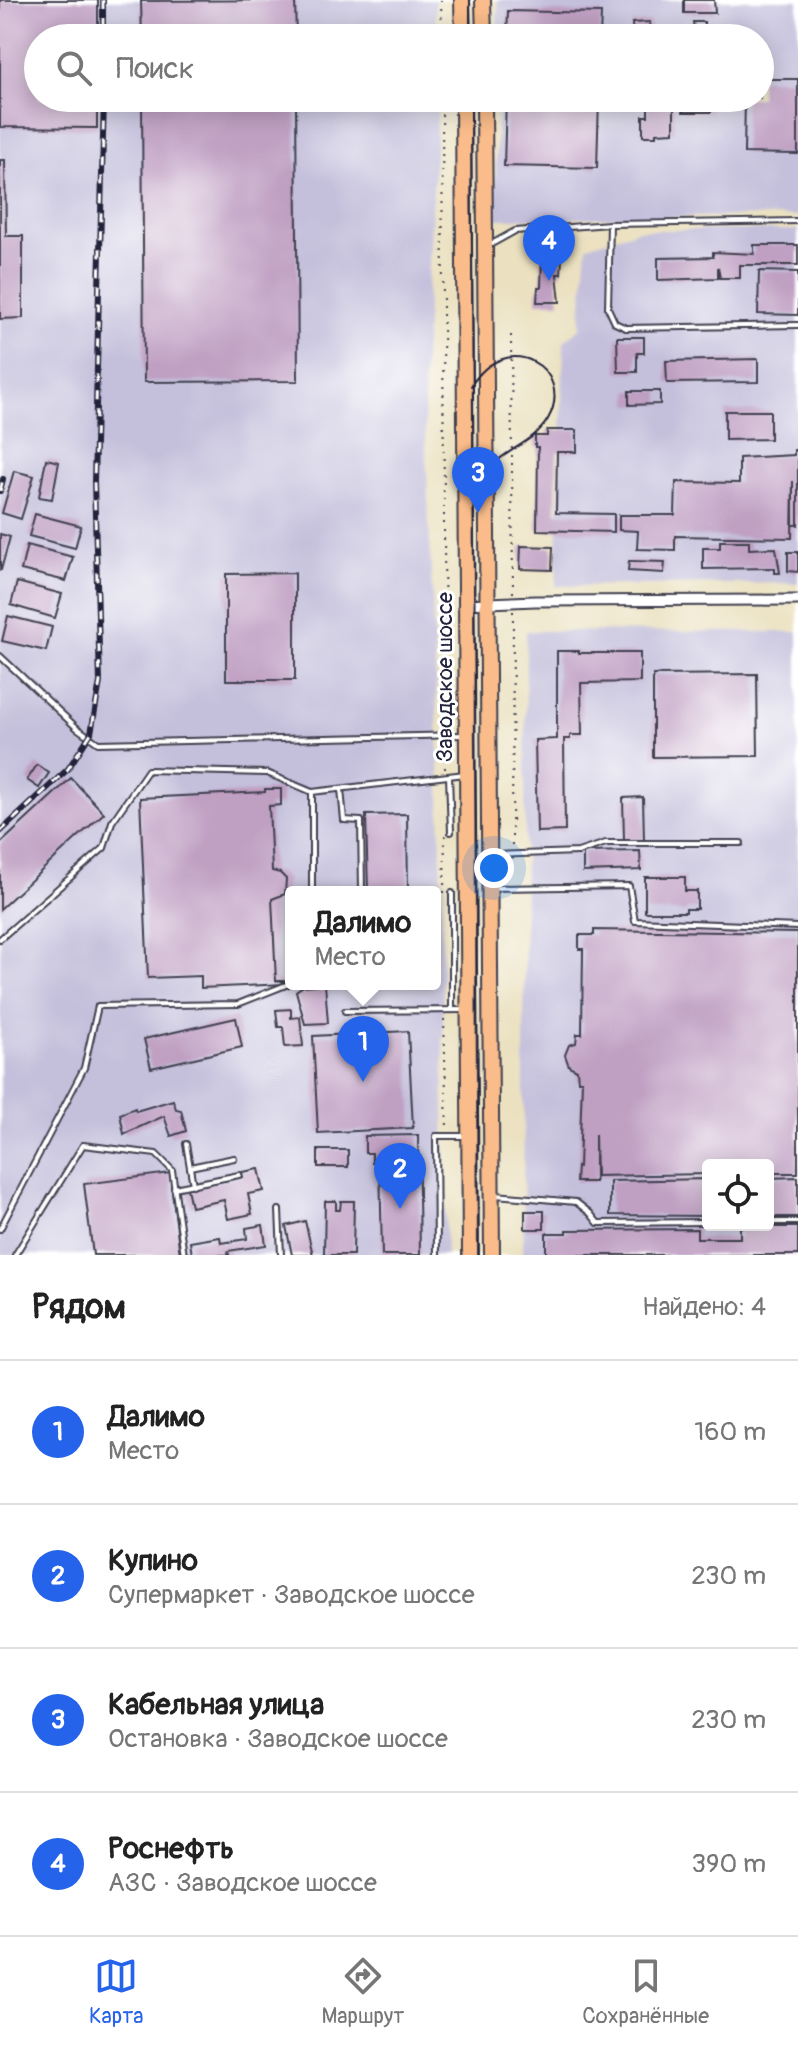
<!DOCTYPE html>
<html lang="ru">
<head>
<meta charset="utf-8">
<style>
	:root { --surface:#fff; --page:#f6f6f6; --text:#222; --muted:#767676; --line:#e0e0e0; --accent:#2563eb }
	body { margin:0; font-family:Pangolin,sans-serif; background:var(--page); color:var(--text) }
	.controls { position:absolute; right:24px; bottom:24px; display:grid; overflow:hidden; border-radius:8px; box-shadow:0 4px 20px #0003 }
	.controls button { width:72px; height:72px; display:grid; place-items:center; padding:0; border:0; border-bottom:2px solid var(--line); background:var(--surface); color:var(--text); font:40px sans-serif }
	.you { position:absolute; left:494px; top:868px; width:28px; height:28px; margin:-20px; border:6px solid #fff; border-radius:50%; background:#1a73e8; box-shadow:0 0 0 12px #1a73e833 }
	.badge { display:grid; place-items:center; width:52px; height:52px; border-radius:50%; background:var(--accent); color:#fff; font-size:26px; font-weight:700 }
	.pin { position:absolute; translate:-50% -66px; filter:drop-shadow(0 2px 4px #0008) }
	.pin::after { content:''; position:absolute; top:42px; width:28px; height:24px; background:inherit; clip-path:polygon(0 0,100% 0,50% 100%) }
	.popup { position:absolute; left:285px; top:886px; width:156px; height:104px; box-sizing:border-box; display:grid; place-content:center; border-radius:8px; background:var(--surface); filter:drop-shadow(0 2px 6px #0005); font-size:26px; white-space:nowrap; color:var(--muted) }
	.popup b { font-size:30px; color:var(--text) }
	.popup::after { content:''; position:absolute; left:50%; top:100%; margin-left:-16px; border:16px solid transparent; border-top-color:var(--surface) }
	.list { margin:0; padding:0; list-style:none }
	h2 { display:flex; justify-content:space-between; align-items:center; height:104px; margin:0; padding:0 32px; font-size:34px }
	h2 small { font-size:26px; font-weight:400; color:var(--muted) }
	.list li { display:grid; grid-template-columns:52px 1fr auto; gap:24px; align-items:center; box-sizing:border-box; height:144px; padding:0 32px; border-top:2px solid var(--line) }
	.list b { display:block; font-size:30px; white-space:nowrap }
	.list p { margin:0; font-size:26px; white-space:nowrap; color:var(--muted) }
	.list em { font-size:26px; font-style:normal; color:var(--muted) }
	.icon { flex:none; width:44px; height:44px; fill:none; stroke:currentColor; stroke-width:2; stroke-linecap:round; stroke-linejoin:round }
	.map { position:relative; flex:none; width:798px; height:1255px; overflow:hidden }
	.search { position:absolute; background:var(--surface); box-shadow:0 4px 20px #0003; left:24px; right:24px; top:24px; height:88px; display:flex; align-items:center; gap:20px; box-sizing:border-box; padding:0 28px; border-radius:44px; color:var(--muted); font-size:30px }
	.sheet { height:680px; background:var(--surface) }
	nav { display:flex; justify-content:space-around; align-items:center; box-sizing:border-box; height:112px; border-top:2px solid var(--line); background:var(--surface); font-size:22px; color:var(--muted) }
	nav a { display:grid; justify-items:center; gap:4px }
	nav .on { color:var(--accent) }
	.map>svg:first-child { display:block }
	.industrial { fill:#c4c0db; fill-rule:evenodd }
	.building { fill:#bf9fc2 }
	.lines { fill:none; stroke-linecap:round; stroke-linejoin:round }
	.lane-casing { stroke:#403f4f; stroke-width:8 }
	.street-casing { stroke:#403f4f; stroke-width:13 }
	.primary-casing { stroke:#403f4f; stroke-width:18 }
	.path { stroke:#403f4f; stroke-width:2; stroke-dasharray:2 6; stroke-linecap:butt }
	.lane { stroke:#fff; stroke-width:4 }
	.street { stroke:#fff; stroke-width:9 }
	.primary { stroke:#f9bc8a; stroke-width:14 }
	.tram { stroke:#22223b; stroke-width:2 }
	.rail-casing { stroke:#22223b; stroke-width:6 }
	.rail { stroke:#fff; stroke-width:3; stroke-dasharray:9; stroke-linecap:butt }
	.labels { text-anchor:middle; stroke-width:6; stroke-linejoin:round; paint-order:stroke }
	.street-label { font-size:22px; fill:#22223b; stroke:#fff }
</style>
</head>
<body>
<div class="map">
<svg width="798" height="1255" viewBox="0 0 798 1255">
	<rect width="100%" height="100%" fill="#fff"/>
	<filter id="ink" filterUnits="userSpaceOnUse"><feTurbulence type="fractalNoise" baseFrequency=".0125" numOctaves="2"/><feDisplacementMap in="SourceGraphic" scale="16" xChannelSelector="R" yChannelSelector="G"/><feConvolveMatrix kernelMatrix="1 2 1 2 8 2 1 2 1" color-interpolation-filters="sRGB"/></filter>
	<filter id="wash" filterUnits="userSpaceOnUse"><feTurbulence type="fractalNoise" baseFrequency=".006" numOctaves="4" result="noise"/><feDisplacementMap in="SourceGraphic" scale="32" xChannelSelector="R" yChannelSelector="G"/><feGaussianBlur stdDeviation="1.8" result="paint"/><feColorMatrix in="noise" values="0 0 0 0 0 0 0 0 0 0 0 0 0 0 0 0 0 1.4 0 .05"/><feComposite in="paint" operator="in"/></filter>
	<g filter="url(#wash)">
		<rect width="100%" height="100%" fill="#ebe1c0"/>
		<!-- industrial -->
		<g class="industrial">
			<path d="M 0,0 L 435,0 L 436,38 L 38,38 L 38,98 L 438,98 L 423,379 L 440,783 L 446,1255 L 0,1255 ZM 291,892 L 435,892 L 435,984 L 291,984 Z"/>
			<polygon points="498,0 798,0 798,216 495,219 497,98 760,98 760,38 497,38"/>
			<polygon points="639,230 798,230 798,583 556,586 564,341 580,328 587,246"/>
			<path d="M 526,631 L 798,632 L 798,1255 L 523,1255 ZM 708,1165 L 768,1165 L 768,1225 L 708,1225 Z"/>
		</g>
		<g id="blocks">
			<!-- building -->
			<g class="building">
				<polygon points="0,0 98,0 98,38 38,38 38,98 97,98 97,128 0,127"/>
				<polygon points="295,0 296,38 142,38 141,1"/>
				<polygon points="684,0 714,0 715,13 684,13"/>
				<polygon points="508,11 601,13 600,38 507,38"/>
				<polygon points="650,22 651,38 633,38 632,23"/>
				<polygon points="693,22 704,22 704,29 711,29 711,38 682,38 682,29 694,29"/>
				<rect x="654" y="27" width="19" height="11"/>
				<polygon points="760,79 798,79 798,154 744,153 745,98 760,98"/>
				<polygon points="142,98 296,98 298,381 144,382"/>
				<polygon points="506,98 599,98 597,168 504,166"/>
				<polygon points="648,98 674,98 674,132 656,133 656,136 643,136 643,116 648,116"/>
				<rect x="683" y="98" width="28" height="14"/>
				<polygon points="0,160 5,160 6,236 23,236 23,318 0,319"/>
				<polygon points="754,245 798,245 798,265 740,265 740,278 720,278 718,267 718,278 658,280 658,258 713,257 713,252 754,254"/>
				<polygon points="542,259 562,259 561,274 557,274 560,302 537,302 538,287 541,287"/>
				<polygon points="759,271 798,272 798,315 758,314"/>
				<polygon points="617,337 644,337 644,353 637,353 637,372 618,372"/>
				<polygon points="758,359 758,382 667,383 666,361"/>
				<polygon points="629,391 660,391 660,404 629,405"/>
				<polygon points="725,411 770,411 770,439 725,440"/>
				<polygon points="547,430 577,430 577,452 557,452 556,513 614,514 614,532 537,530 538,447 535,447 535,436 547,436"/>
				<polygon points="794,450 798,450 798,525 793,525 793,481 792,538 675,536 675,550 637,549 638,531 619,530 619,515 675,515 676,482 739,483 739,458 794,455"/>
				<polygon points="46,459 59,462 52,499 39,497"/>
				<polygon points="14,471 34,476 21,519 2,513"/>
				<polygon points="35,514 81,526 75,548 29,536"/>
				<polygon points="0,534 10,537 1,570 0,570"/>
				<polygon points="720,541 749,541 749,549 776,548 780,573 775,573 775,568 703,569 703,548 720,548"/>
				<polygon points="27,545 73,557 66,581 21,570"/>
				<polygon points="521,546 553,547 552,570 520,569"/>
				<polygon points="788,552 798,552 798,572 788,571"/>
				<polygon points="629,561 665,562 664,573 628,571"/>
				<polygon points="295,573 295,680 226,680 226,574"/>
				<polygon points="17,582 62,594 55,618 11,605"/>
				<polygon points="8,616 52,627 46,651 2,641"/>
				<polygon points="557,651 579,651 579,653 640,653 640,682 581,683 582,735 570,735 570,739 564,739 565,831 537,832 535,740 557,739"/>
				<polygon points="757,674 758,756 653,757 653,675"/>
				<polygon points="37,765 49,773 39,788 27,780"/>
				<polygon points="71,778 104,813 0,909 0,844"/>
				<polygon points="265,789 281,789 281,805 269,806 272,871 280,873 286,879 285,894 272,899 276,981 284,981 284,984 201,988 201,976 148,978 140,798 265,792"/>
				<polygon points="643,797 644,840 624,840 623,798"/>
				<polygon points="407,814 408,892 368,892 366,815"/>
				<polygon points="640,851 641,870 583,872 583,852"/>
				<polygon points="645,877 685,877 685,891 697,891 697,909 686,909 686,912 645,912"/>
				<polygon points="594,930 798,933 798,1173 768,1173 768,1165 708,1165 708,1174 596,1176 595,1134 595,1182 576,1182 577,1166 579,1167 582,1081 578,1081 577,1070 569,1066 565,1055 569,1045 576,1043 577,1034 582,1034 583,949 579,949 579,935 594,935"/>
				<polygon points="325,984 328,1023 305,1024 296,991 303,986"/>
				<polygon points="291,1009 291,1018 300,1017 303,1046 285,1047 283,1027 278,1027 276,1010"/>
				<polygon points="236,1018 242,1047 151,1068 144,1039"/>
				<polygon points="408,1031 413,1128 318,1133 313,1036"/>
				<polygon points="173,1100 176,1109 181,1110 186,1131 171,1136 164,1116 124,1134 120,1114 135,1108 136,1111"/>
				<polygon points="418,1135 420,1255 382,1255 380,1163 372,1163 372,1153 365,1153 365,1136"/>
				<rect x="318" y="1150" width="30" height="17"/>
				<polygon points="259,1169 264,1191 248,1194 252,1214 228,1219 224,1200 191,1207 187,1188 243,1177 242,1172"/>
				<polygon points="170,1173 180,1255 93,1255 84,1184"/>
				<polygon points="798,1177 798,1217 768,1217 768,1178"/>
				<polygon points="708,1179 708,1216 610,1215 610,1181"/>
				<polygon points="325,1201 336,1201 336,1210 340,1210 341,1201 354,1201 353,1255 324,1255"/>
				<rect x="525" y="1211" width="19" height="18"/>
				<polygon points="305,1221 313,1255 292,1255 286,1226"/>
				<polygon points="263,1225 266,1245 228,1251 229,1255 192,1255 190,1242 220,1237 221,1243 247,1239 246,1228"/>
				<polygon points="740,1227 798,1227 798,1255 546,1255 546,1233 567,1233 567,1230 697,1229 697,1238 740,1238"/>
			</g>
		</g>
	</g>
	<g filter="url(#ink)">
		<use href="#blocks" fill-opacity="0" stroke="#403f4f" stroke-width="2"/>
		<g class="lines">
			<defs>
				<g id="lane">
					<polyline points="610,224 608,308 615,323 626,328 798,325"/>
					<polyline points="488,246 515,231 610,224 798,221"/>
					<polyline points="0,656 77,728 98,743 464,735"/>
					<polyline points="449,776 451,832"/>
					<polyline points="341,789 344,820 361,821 362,892"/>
					<polyline points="494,855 578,852 606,843 741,843"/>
					<polyline points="493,888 629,886 635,921 798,927"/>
					<polyline points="312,892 312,792 465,774"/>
					<polyline points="0,939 104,848 112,822 148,770 267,773 312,792"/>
					<polyline points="452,1010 452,893"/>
					<polyline points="345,1011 466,1010"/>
					<polyline points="186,1144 193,1185"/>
					<polyline points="190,1167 234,1158"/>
					<polyline points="174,1188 239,1175"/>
					<polyline points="495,1195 576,1202 590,1213 598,1223 708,1222"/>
					<polyline points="279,1210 281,1255"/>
					<polyline points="768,1222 798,1222"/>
					<polyline points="0,1229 84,1068 98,1006 238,1004 291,983"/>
					<polyline points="15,1255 83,1145 156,1154 172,1170 184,1255"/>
					<polyline points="437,1255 436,1136 467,1136"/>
				</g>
				<polyline id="street" points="465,604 535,601 798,600"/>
				<g id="primary">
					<polyline points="462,0 463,38"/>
					<polyline points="483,0 484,38"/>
					<polyline points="463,98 470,1255"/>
					<polyline points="484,98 492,1255"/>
				</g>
			</defs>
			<!-- lane casing -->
			<use href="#lane" class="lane-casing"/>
			<!-- street casing -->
			<use href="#street" class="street-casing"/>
			<!-- primary casing -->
			<use href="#primary" class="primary-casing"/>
			<!-- path -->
			<g class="path">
				<polyline points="441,0 442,38"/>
				<polyline points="442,98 445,729"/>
				<polyline points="511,335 513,593"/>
				<polyline points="445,743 445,769"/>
				<polyline points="512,845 513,611"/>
				<polyline points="444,893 445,835"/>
				<polyline points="444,1019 447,1129"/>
			</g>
			<!-- lane -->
			<use href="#lane" class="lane"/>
			<!-- street -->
			<use href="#street" class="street"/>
			<!-- primary -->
			<use href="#primary" class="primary"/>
			<!-- tram -->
			<g class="tram">
				<polyline points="470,0 470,38"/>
				<polyline points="471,98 479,1255"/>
				<path d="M 471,386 C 506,327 576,369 548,419 C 535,442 503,451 487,470 C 483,475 480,481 477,486"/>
			</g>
			<defs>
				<g id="rail">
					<polyline points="103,0 103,38"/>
					<polyline points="0,491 3,479"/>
					<polyline points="0,832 68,769 91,733 100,682 94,482 104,98"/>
				</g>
			</defs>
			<!-- rail casing -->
			<use href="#rail" class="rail-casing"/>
			<!-- rail -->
			<use href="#rail" class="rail"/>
		</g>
	</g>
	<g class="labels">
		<!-- street labels -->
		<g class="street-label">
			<text transform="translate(444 677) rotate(-90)" y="8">Заводское шоссе</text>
		</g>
	</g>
</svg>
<div class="controls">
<button><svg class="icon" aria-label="locate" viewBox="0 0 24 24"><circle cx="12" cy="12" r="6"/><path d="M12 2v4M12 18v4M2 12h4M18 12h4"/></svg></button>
</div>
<div class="you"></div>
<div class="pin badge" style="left:363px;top:1082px">1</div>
<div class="popup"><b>Далимо</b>Место</div>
<div class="pin badge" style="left:400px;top:1209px">2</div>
<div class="pin badge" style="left:478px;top:513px">3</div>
<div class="pin badge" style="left:549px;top:281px">4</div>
<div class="search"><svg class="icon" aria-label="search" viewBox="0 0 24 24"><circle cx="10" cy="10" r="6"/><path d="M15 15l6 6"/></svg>Поиск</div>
</div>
<section class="sheet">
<h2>Рядом<small>Найдено: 4</small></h2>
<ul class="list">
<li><span class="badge">1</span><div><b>Далимо</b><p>Место</p></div><em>160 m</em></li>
<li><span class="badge">2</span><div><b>Купино</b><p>Супермаркет · Заводское шоссе</p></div><em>230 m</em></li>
<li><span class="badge">3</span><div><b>Кабельная улица</b><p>Остановка · Заводское шоссе</p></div><em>230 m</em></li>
<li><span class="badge">4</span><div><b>Роснефть</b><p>АЗС · Заводское шоссе</p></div><em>390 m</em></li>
</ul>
</section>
<nav>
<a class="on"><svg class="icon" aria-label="map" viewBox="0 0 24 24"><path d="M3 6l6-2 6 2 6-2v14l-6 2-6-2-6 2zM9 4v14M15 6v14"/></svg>Карта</a>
<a><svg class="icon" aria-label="directions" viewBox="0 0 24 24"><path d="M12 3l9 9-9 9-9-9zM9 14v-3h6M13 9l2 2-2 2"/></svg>Маршрут</a>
<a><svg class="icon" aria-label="saved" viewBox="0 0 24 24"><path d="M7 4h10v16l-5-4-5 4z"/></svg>Сохранённые</a>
</nav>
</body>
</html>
